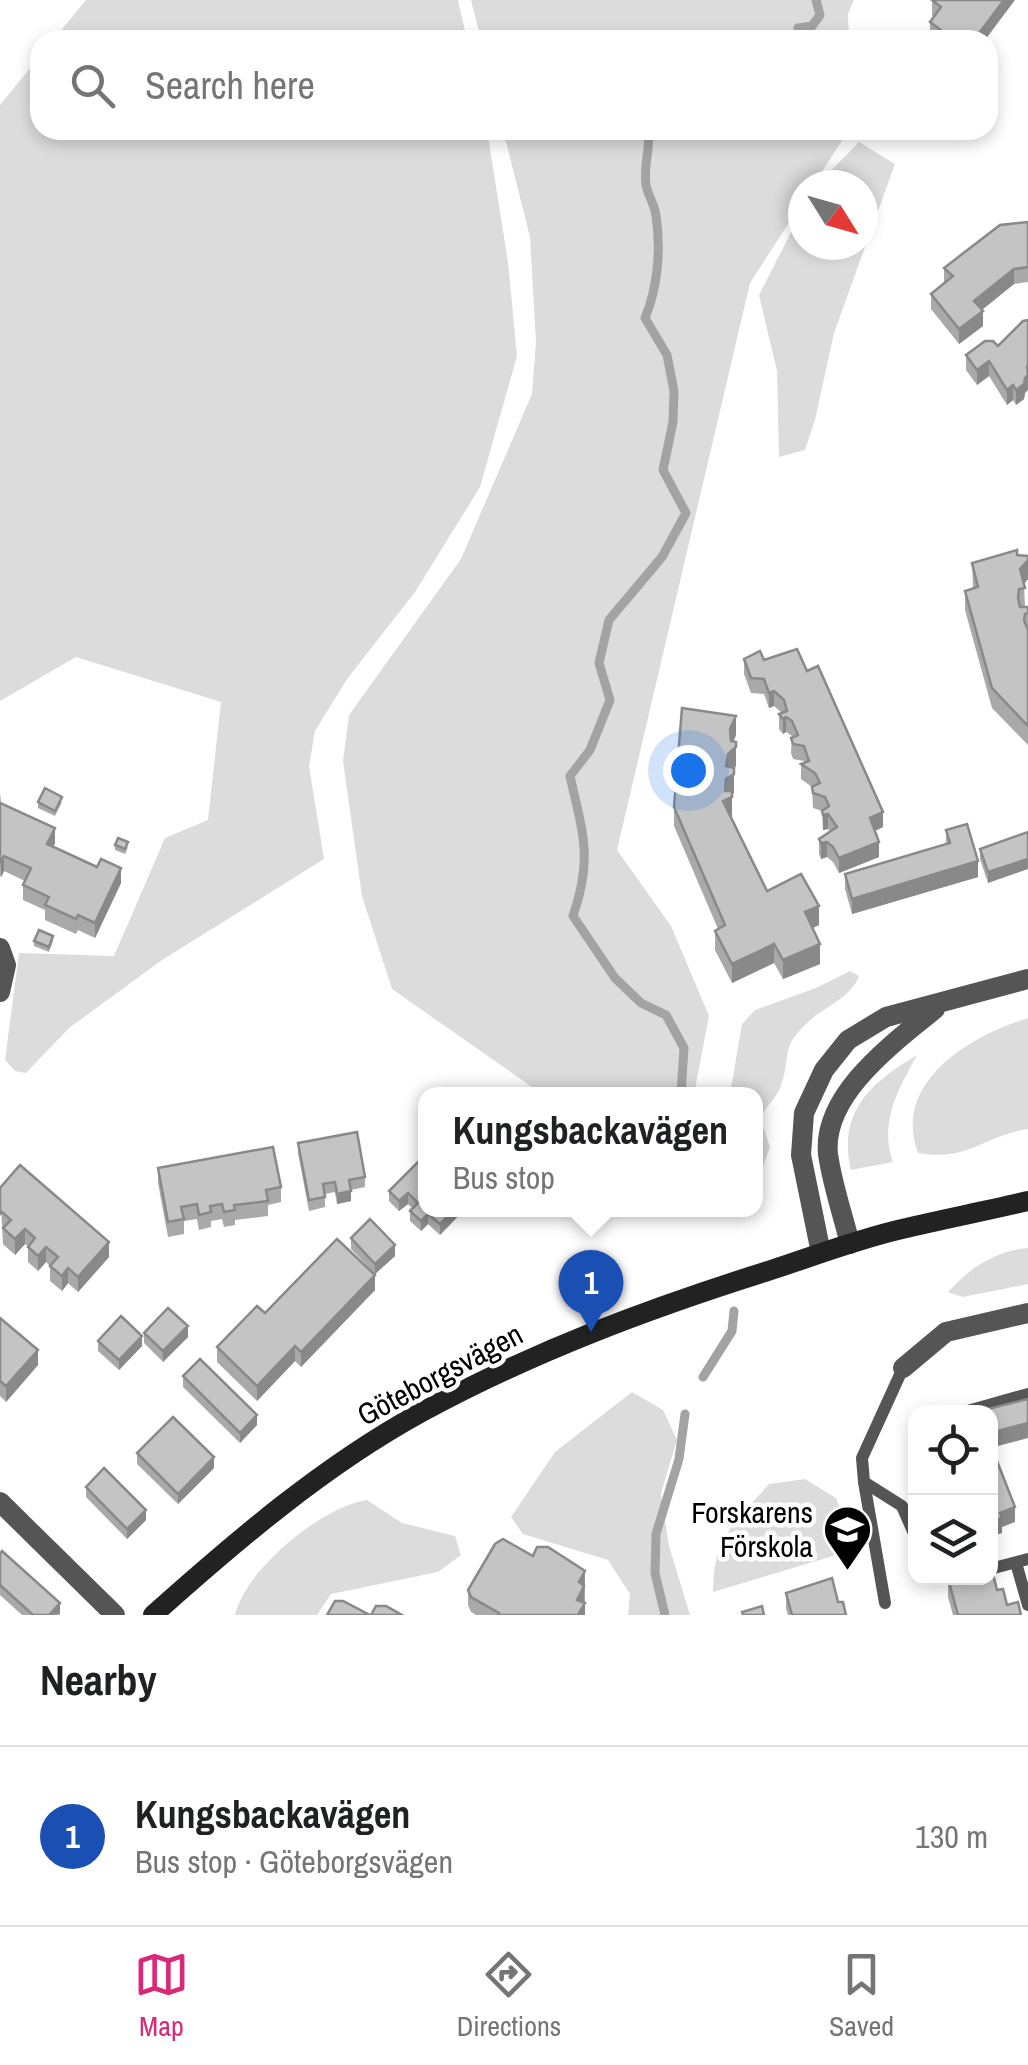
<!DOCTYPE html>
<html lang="en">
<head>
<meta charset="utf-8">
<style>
	:root { --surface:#fff; --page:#f2f2f2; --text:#202124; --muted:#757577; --line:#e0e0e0; --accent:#db2777 }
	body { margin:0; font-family:"Archivo Narrow",sans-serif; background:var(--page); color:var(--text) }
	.controls { position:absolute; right:30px; bottom:30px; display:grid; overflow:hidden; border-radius:20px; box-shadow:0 5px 15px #0003 }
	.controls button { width:90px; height:90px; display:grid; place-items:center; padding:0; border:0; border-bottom:2px solid var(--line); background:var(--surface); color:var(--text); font:50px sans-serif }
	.compass { position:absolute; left:788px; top:170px; width:90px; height:90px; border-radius:50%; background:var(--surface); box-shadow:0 5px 15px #0003; rotate:127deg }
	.you { position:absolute; left:688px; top:770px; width:35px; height:35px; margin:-25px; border:8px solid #fff; border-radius:50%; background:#1a73e8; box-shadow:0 0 0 15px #1a73e833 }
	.badge { display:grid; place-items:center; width:65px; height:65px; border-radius:50%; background:var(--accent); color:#fff; font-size:32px; font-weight:700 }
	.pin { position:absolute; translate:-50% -82px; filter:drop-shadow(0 2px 5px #0008) }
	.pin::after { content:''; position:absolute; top:52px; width:35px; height:30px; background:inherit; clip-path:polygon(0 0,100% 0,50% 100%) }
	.popup { position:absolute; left:418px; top:1087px; width:345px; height:130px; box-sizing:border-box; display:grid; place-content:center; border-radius:20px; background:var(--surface); filter:drop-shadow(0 2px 8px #0005); font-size:32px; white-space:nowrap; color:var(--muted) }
	.popup b { font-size:38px; color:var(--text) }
	.popup::after { content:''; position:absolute; left:50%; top:100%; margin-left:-20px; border:20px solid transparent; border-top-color:var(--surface) }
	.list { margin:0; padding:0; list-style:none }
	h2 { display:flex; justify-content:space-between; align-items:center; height:130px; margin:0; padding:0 40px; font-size:42px }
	h2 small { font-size:32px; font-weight:400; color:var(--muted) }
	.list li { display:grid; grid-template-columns:65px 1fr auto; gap:30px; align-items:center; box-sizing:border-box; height:180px; padding:0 40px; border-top:2px solid var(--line) }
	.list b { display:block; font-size:38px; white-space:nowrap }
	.list p { margin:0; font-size:32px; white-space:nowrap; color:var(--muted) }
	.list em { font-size:32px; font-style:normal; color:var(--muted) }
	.icon { flex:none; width:55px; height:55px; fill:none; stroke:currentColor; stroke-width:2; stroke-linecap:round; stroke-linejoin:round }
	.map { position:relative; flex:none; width:1028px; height:1615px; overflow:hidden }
	.search { position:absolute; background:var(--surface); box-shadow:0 5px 15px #0003; left:30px; right:30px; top:30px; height:110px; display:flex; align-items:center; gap:25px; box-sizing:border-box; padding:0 35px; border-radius:30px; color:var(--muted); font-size:38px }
	.sheet { height:310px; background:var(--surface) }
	nav { display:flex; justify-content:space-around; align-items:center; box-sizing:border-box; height:140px; border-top:2px solid var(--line); background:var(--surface); font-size:28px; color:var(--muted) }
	nav a { display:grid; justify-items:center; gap:5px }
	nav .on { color:var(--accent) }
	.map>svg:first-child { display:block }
	.green { fill:#dcdcdc }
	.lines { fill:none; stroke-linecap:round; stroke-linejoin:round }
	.stream { stroke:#a3a3a3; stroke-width:9 }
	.lane { stroke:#555; stroke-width:12 }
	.street { stroke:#555; stroke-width:20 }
	.secondary { stroke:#222; stroke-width:20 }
	.wall { fill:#a9a9a9 }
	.shaded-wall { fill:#898989 }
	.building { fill:#c4c4c4; stroke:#898989; stroke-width:2.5 }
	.labels { text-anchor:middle; stroke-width:9; stroke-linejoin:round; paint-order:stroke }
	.street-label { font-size:30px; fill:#000; stroke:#fff }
	.poi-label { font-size:30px; fill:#000; stroke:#fff; text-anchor:end }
</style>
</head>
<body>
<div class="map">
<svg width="1028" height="1615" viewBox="0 0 1028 1615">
	<rect width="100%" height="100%" fill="#fff"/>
	<!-- green -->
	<g class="green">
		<polygon points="86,0 458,0 467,40 53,40"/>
		<polygon points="471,0 854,0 848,14 849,40 481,40"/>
		<polygon points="40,56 40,130 487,130 508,262 517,356 480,487 415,592 347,679 315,731 309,766 324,859 162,960 69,1028 26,1073 15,1071 5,1060 19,953 114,956 165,838 208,820 221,702 76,657 0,701 0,105"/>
		<polygon points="503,130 849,130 813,185 803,185 803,201 750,283 617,850 671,926 709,1016 694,1094 542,1094 392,989 362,896 343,761 349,715 461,559 532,394 536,342 530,237"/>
		<polygon points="859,142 895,164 834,333 815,420 805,450 779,457 777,371 759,295 803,209 803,245 863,245 863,185 817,185"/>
		<path d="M 850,971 L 859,976 C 852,997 824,1007 808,1022 C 779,1049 792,1054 781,1085 C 778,1097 766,1106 760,1118 L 770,1147 L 761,1172 L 756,1173 L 756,1094 L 730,1094 L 742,1024 L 755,1010 L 816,988 Z"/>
		<path d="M 1028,1018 L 1028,1129 C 983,1136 967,1162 918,1153 C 892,1082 970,1036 1028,1018 Z"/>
		<path d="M 917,1055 C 898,1090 879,1122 893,1162 L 851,1170 C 838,1112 870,1083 917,1055 Z"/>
		<path d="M 1028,1248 L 1028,1284 L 963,1297 L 948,1292 C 970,1268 995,1251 1028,1248 Z"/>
		<polygon points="632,1392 663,1410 677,1440 661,1493 669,1546 690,1615 628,1615 630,1594 608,1560 523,1534 511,1517 555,1452"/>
		<path d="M 805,1479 L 836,1498 L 856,1549 L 713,1592 C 714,1533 734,1525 769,1484 Z"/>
		<path d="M 367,1500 L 402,1523 L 455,1536 L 461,1555 L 438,1572 L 331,1594 L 317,1615 L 235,1615 C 246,1569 321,1507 367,1500 Z"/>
	</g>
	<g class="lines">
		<!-- stream -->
		<g class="stream">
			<polyline points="798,40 798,28 812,26 820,15 816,0"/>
			<path d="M 648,130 C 651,147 643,166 646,185 C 648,196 655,205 656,216 C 661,249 658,287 645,318 L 667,355 L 674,391 L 673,422 L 663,470 L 686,513 L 662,557 L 609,620 L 599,663 L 610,700 L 590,750 L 570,776 C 583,834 593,858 573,916 L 615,978 L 641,1003 L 666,1015 L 684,1048 L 681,1094"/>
			<polyline points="703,1377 732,1331 734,1311"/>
			<polyline points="665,1615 655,1573 656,1534 679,1459 685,1414"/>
		</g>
		<!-- lane -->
		<g class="lane">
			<polyline points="903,1368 862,1458 864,1482 902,1506 916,1538"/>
			<polyline points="964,1412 1028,1394"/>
			<polyline points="864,1482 885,1603"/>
			<polyline points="1016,1563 1028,1605"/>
			<polyline points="990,1569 1028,1559"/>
		</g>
		<!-- street -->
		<g class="street">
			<polyline points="0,948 6,965 0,992"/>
			<path d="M 850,1244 C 843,1215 832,1184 828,1154 C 822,1094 895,1042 935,1009"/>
			<polyline points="821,1253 801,1155 804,1113 824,1070 848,1040 886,1017 1028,979"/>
			<polyline points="903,1368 946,1332 1028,1313"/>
			<polyline points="0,1502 115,1615"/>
		</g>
		<!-- secondary -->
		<path class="secondary" d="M 153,1615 C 236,1541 322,1467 420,1413 C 532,1352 650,1308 771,1270 C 814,1256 858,1239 902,1229 C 944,1219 986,1211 1028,1201"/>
	</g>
	<!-- wall -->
	<g class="wall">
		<polygon points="932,0 985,40 934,40 930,37 930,22 933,17 932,15"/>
		<polygon points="1028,222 1028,282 1014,284 982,310 983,326 959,344 931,309 931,294 944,283 944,268"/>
		<polygon points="985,341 1025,393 1024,399 1016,405 1013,400 1007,405 989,376 977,385 966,370 966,355"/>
		<polygon points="1017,555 1028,556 1028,579 1024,584 1025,607 1028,607 1028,745 992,708 965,610 965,591 973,588 972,563"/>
		<polygon points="744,659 764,660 883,827 875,831 879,857 839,873 833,862 827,857 821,859 819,854 819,839 830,831 828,829 823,830 822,811 813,808 812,787 801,779 801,764 804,763 804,761 793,759 791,753 792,736 786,732 783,734 779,729 779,714 782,713 774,706 769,708 764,694 751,693 744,674"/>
		<polygon points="736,735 734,741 736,761 736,766 734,768 734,793 732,794 731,817 767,891 819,925 812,928 820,964 783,979 774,963 732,983 715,950 715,931 718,929 674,826 674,807"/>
		<polygon points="0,792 1,803 55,843 53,847 121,883 95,938 78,930 76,934 45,920 45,910 23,900 23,885 25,881 4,871 0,877"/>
		<polygon points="38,802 62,802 55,816 38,808"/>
		<polygon points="946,830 978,877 852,914 845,889 845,874 946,844"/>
		<polygon points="1028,832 988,883 980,859 980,849"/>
		<polygon points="115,845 128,847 125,854 115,850"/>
		<polygon points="34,941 53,941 49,952 34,946"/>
		<polygon points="298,1143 365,1177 365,1187 351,1190 351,1201 337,1204 335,1192 325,1194 325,1207 309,1211 298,1153"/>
		<polygon points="426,1154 426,1210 464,1210 440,1235 428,1224 421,1231 410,1221 410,1211 412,1208 408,1204 399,1211 389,1201 389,1191"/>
		<polygon points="158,1168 281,1187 281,1202 268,1205 268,1216 235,1220 235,1225 224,1227 222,1219 211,1221 211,1227 199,1230 197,1219 184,1221 184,1234 168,1237 158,1183"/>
		<polygon points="0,1188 109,1257 78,1292 68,1283 62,1291 50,1281 50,1266 46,1262 38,1271 28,1262 28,1246 25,1244 15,1255 3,1244"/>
		<polygon points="351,1238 395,1256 375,1274 351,1249"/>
		<polygon points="375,1290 301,1367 295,1361 257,1401 217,1362 217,1347 265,1313"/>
		<polygon points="0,1318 38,1365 6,1402 0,1396"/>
		<polygon points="144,1333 188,1337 163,1362 144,1343"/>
		<polygon points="98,1341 142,1346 119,1370 98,1351"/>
		<polygon points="183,1376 257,1425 240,1443 183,1387"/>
		<polygon points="137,1453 214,1468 178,1504 137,1464"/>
		<polygon points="86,1487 146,1520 127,1539 86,1497"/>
		<polygon points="0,1554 60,1614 59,1615 22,1615 0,1595"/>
		<polygon points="533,1556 585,1571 585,1615 476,1615 471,1612 468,1605 468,1590"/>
		<polygon points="948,1578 997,1590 1007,1605 1021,1615 953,1615 948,1597"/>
		<polygon points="786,1593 838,1602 846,1615 788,1615 786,1608"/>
	</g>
	<!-- shaded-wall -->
	<g class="shaded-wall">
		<polygon points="1004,0 1015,0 985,40 974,40"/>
		<polygon points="1014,269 1014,284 974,316 974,301"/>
		<polygon points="983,311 983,326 959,344 959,329"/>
		<polygon points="989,361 989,376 977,385 977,370"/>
		<polygon points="1028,365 1028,390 1025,393 1024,399 1016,405 1016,390"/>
		<polygon points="1013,385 1013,400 1007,405 1007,390"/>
		<polygon points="1028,560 1028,579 1020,588 1020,569"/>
		<polygon points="774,691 774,706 769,708 769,693"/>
		<polygon points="736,716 736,735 730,748 730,729"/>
		<polygon points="786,717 786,732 783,734 783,719"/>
		<polygon points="736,742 736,766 728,773 734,774 734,793 726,798 732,797 732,816 723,820 723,801 728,754"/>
		<polygon points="883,812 883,827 870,833 870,818"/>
		<polygon points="828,814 828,829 823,830 823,815"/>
		<polygon points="55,828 55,843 47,859 47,844"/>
		<polygon points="827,842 827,857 821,859 821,843"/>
		<polygon points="879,842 879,857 839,873 839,858"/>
		<polygon points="4,856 4,871 1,878 1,863"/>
		<polygon points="1028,859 1028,869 988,883 988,872"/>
		<polygon points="978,861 978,877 852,914 852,899"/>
		<polygon points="121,868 121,883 95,938 95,923"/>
		<polygon points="819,906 819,925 805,932 805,912"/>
		<polygon points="774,944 774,963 732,983 732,964"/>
		<polygon points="820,944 820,964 783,979 783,960"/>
		<polygon points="351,1191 351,1201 337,1204 337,1194"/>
		<polygon points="408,1193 408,1204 399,1211 399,1201"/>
		<polygon points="454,1210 464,1210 440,1235 440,1224"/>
		<polygon points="428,1214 428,1224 421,1231 421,1221"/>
		<polygon points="25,1229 25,1244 15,1255 15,1239"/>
		<polygon points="109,1242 109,1257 78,1292 78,1277"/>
		<polygon points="395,1245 395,1256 375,1274 375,1264"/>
		<polygon points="46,1247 46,1262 38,1271 38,1256"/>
		<polygon points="68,1268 68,1283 62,1291 62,1276"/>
		<polygon points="375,1275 375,1290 301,1367 301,1352"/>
		<polygon points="188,1326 188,1337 163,1362 163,1351"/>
		<polygon points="142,1336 142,1346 119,1370 119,1360"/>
		<polygon points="295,1346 295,1361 257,1401 257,1386"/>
		<polygon points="38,1350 38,1365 6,1402 6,1386"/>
		<polygon points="257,1415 257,1425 240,1443 240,1433"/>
		<polygon points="1028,1423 1028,1438 990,1448 990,1433"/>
		<polygon points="214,1457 214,1468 178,1504 178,1494"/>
		<polygon points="1015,1507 1015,1522 1002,1527 1002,1533 990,1537 990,1522 1000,1513"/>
		<polygon points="146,1510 146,1520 127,1539 127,1529"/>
		<polygon points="585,1571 584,1601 577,1615 579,1582"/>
		<polygon points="60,1603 60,1614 49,1615"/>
		<polygon points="585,1603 585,1615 578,1615"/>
	</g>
	<!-- building -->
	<g class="building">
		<polygon points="932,0 1004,0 974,40 954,40 930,22 941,7"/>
		<polygon points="1028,222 1028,267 1014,269 974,301 983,311 959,329 931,294 953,276 944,268 1000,225"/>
		<polygon points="1028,320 1028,365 1027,367 1028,375 1025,378 1024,384 1016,390 1013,385 1007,390 989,361 977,370 966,355 985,341 993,341 998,346 1023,321"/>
		<polygon points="1017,550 1017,555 1028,556 1028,560 1020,569 1025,588 1019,589 1018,598 1020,607 1028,607 1028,613 1025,614 1024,620 1028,630 1028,726 992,688 965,591 978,587 972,563"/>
		<polygon points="797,649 807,671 818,666 883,812 870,818 879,842 839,858 833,847 827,842 821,843 819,839 837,827 828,814 823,815 822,811 829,806 825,797 813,793 812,787 820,783 815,773 801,764 809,761 804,746 793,744 791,738 798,735 792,721 786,717 783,719 779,714 787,711 784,700 774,691 769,693 764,679 751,678 744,659 760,651 764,660"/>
		<polygon points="682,708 736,716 730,729 731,741 736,742 736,747 728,754 726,766 734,768 734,774 726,779 725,791 732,791 732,797 723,801 767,891 801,874 819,906 805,912 820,944 783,960 774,944 732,964 715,931 725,925 674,807"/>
		<polygon points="45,788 62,797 55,811 38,802"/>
		<polygon points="0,803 55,828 47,844 97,867 101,859 121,868 95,923 78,915 76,919 45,905 49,897 23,885 31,868 4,856 0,862"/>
		<polygon points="967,824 978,861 852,899 845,874 950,843 946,830"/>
		<polygon points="1028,832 1028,859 988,872 980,849"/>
		<polygon points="118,838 128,842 125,849 115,845"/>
		<polygon points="39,930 53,936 49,947 34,941"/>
		<polygon points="357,1132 365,1177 349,1180 351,1191 337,1194 335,1182 323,1184 325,1197 309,1200 298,1143"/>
		<polygon points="273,1147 281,1187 266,1190 268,1201 234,1205 235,1210 224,1212 222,1204 210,1206 211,1212 199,1215 197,1204 181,1207 184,1219 168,1222 158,1168"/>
		<polygon points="426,1154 426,1210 454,1210 440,1224 428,1214 421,1221 410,1211 418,1203 408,1193 399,1201 389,1191"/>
		<polygon points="20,1165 109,1242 78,1277 68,1268 62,1276 50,1266 58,1257 46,1247 38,1256 28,1247 35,1238 25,1229 15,1239 3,1228 11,1220 2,1212 0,1214 0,1188"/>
		<polygon points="370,1219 395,1245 375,1264 351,1238"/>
		<polygon points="337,1239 375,1275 301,1352 295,1346 257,1386 217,1347 257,1306 265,1313"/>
		<polygon points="168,1308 188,1326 163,1351 144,1333"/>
		<polygon points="121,1316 142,1336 119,1360 98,1341"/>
		<polygon points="0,1318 38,1350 6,1386 0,1381"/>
		<polygon points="200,1359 257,1415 240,1433 183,1376"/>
		<polygon points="1028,1399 1028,1423 990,1433 990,1412 976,1412"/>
		<polygon points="173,1417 214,1457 178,1494 137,1453"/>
		<polygon points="997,1461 1015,1507 1000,1513 1002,1518 990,1522 990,1464"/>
		<polygon points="104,1468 146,1510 127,1529 86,1487"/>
		<polygon points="503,1539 533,1556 537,1547 548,1547 585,1571 579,1582 584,1586 577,1600 585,1603 578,1615 498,1615 499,1613 471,1597 468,1590 495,1544"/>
		<polygon points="2,1551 60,1603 49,1615 33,1615 0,1585 0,1554"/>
		<polygon points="991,1566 997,1590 1003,1589 1007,1605 1018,1602 1021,1615 958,1615 948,1578 990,1578"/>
		<polygon points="832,1578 838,1602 843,1602 846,1615 792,1615 786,1593"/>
		<polygon points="335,1601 343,1601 370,1615 327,1615"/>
		<polygon points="376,1606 386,1606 402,1615 371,1615"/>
		<polygon points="762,1606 764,1615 743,1615 742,1612"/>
	</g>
	<!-- icons -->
	<defs>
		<symbol id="school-pin" viewBox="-11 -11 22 30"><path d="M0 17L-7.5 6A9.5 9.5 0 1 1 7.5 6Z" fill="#000" stroke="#fff"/><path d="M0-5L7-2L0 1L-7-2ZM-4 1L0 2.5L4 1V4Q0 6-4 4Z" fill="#fff"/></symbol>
	</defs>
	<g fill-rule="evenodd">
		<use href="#school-pin" x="820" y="1502" width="55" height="75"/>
	</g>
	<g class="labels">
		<!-- street labels -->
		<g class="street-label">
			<text transform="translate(440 1375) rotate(-28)" y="10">Göteborgsvägen</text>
		</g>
		<!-- poi labels -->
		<g class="poi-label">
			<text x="813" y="1523">Forskarens<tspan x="813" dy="34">Förskola</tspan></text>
		</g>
	</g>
</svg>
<div class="controls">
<button><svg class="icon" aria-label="locate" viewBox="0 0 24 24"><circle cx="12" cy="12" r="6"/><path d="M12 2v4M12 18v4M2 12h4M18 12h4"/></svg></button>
<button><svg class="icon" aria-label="layers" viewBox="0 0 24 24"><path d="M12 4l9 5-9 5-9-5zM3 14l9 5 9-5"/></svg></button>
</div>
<svg class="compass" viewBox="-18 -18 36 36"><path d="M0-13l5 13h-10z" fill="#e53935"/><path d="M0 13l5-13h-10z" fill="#757577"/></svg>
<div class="you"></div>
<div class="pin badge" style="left:591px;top:1332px;background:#1a4fb4">1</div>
<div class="popup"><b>Kungsbackavägen</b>Bus stop</div>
<div class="search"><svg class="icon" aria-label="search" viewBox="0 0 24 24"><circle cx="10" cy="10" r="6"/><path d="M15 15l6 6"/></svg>Search here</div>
</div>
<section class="sheet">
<h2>Nearby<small></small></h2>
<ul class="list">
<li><span class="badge" style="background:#1a4fb4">1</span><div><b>Kungsbackavägen</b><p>Bus stop · Göteborgsvägen</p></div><em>130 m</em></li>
</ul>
</section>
<nav>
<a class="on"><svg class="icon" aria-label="map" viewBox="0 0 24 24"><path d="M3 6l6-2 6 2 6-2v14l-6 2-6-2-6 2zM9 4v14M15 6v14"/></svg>Map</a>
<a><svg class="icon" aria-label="directions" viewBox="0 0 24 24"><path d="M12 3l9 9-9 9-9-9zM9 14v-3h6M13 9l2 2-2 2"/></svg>Directions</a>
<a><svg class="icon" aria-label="saved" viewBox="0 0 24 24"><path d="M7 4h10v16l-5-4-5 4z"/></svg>Saved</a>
</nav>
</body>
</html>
